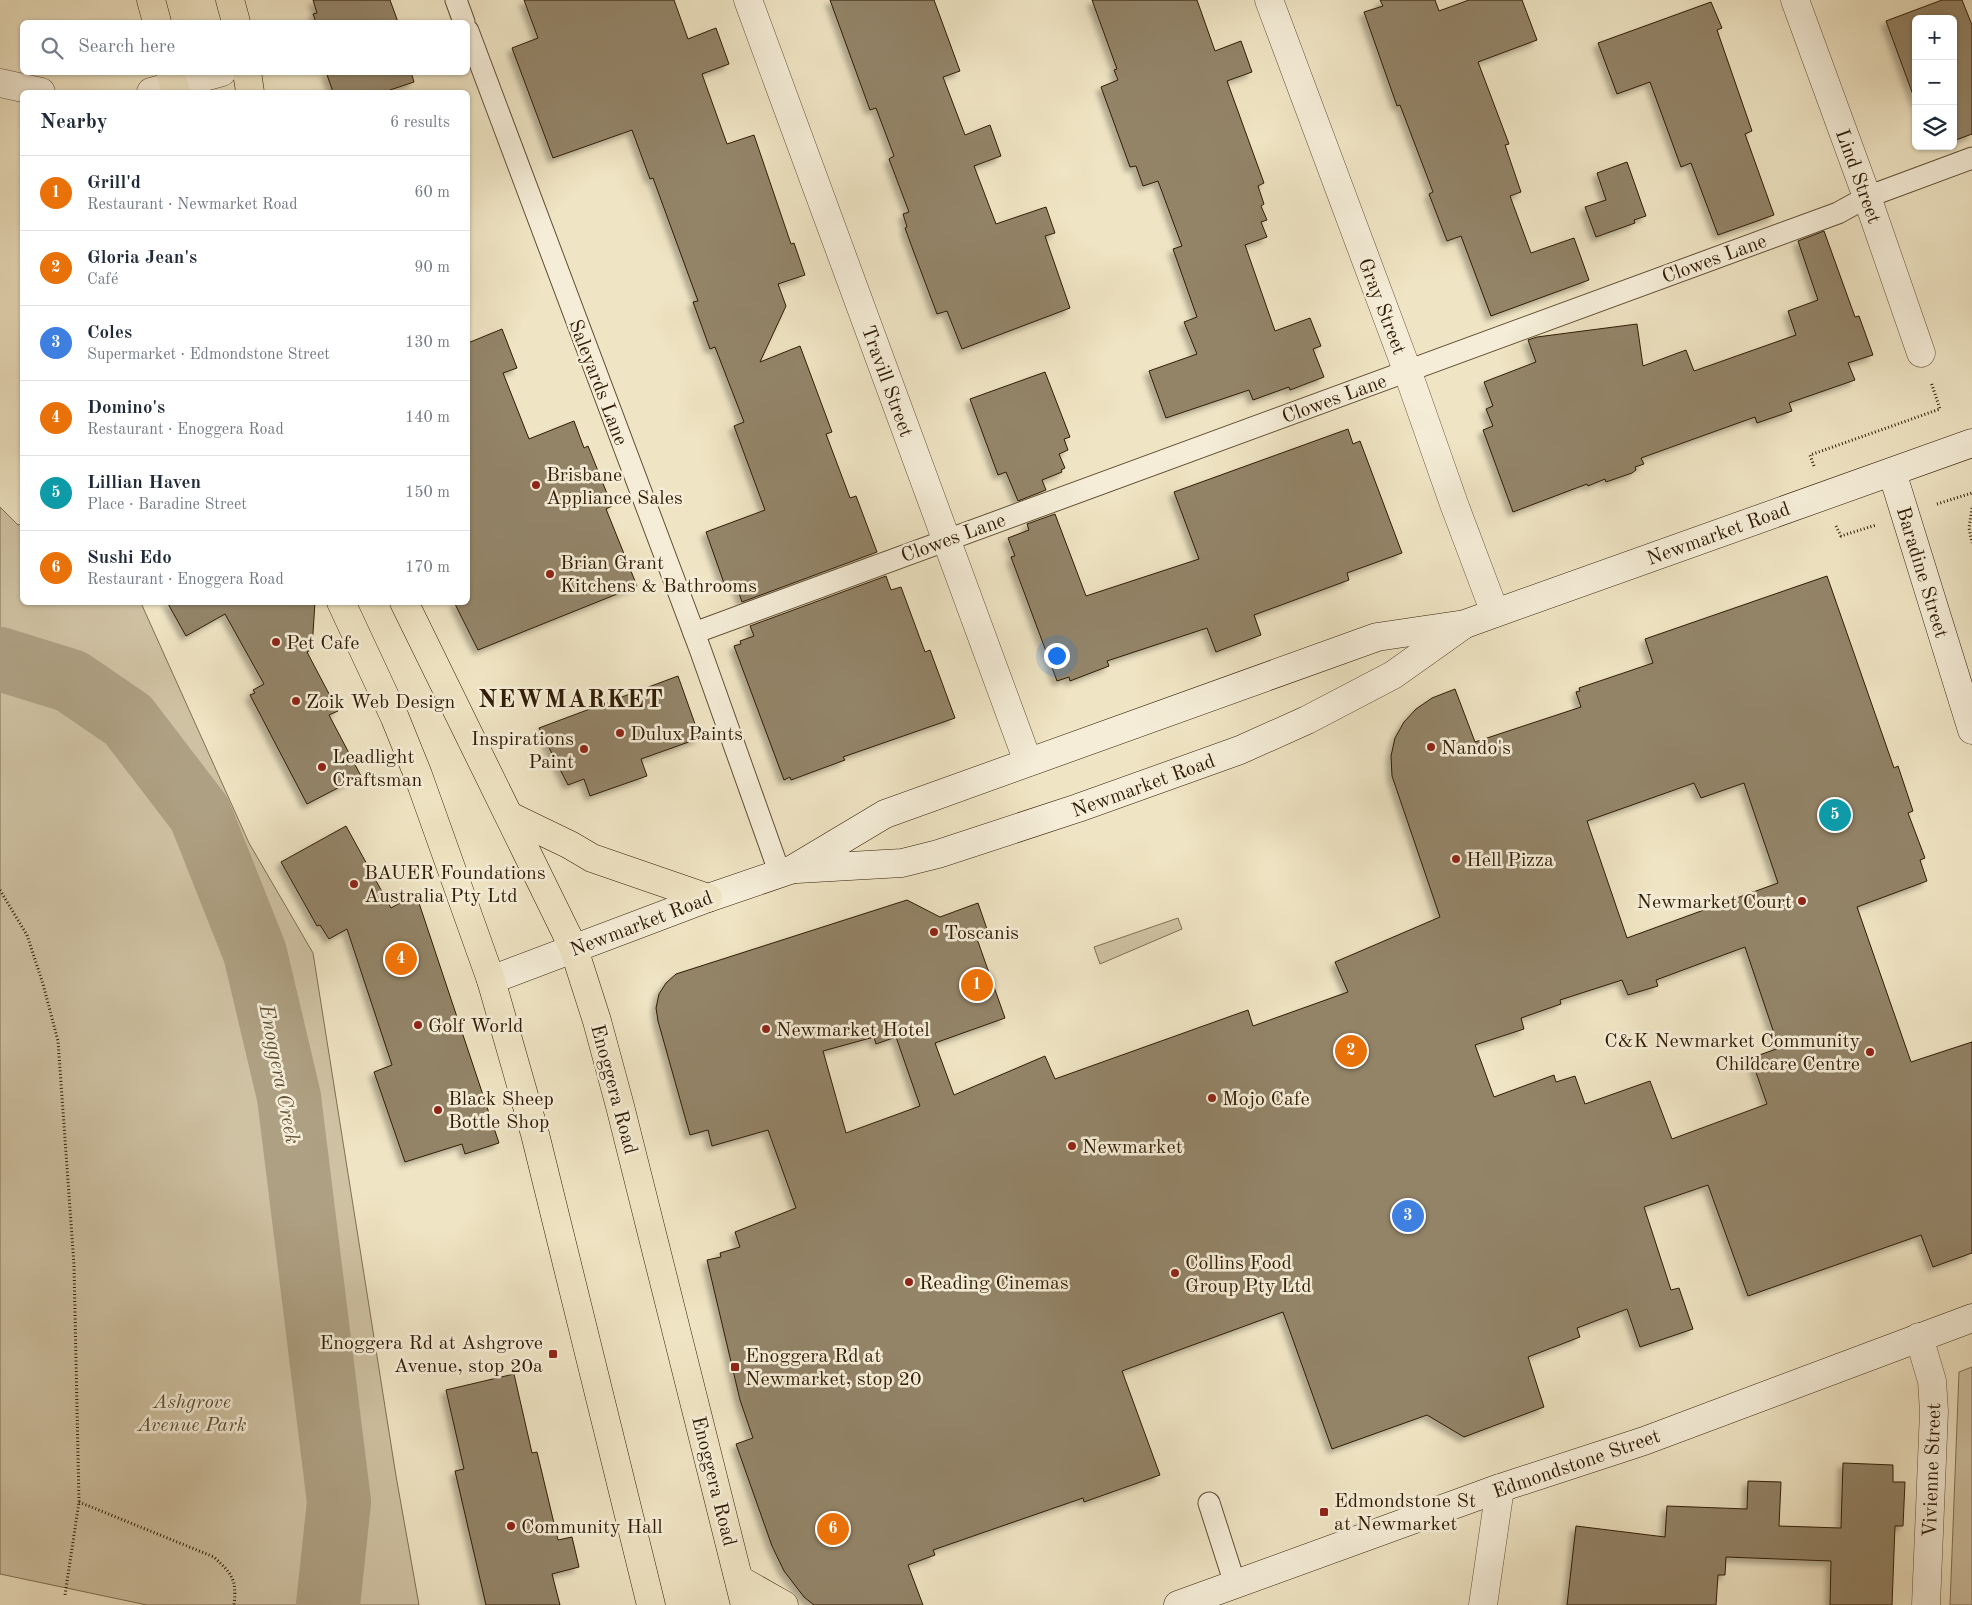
<!DOCTYPE html>
<html lang="en">
<head>
<meta charset="utf-8">
<style>
	:root { --surface:#fff; --page:#f2f2f3; --text:#1f2937; --muted:#747a83; --line:#e0e1e3; --accent:#d93025 }
	body { margin:0; font-family:"Old Standard TT",serif; background:var(--page); color:var(--text) }
	.controls { position:absolute; right:15px; top:15px; display:grid; overflow:hidden; border-radius:8px; box-shadow:0 1px 4px #0004 }
	.controls button { width:45px; height:45px; display:grid; place-items:center; padding:0; border:0; border-bottom:1px solid var(--line); background:var(--surface); color:var(--text); font:25px sans-serif }
	.you { position:absolute; left:1056px; top:655px; width:18px; height:18px; margin:-12px; border:4px solid #fff; border-radius:50%; background:#1a73e8; box-shadow:0 0 0 8px #1a73e833 }
	.badge { display:grid; place-items:center; width:32px; height:32px; border-radius:50%; background:var(--accent); color:#fff; font-size:16px; font-weight:700 }
	.pin { position:absolute; translate:-50% -50%; border:2px solid #fff; box-shadow:0 1px 5px #0006 }
	.list { margin:0; padding:0; list-style:none }
	h2 { display:flex; justify-content:space-between; align-items:center; height:65px; margin:0; padding:0 20px; font-size:21px }
	h2 small { font-size:16px; font-weight:400; color:var(--muted) }
	.list li { display:grid; grid-template-columns:32px 1fr auto; gap:15px; align-items:center; box-sizing:border-box; height:75px; padding:0 20px; border-top:1px solid var(--line) }
	.list b { display:block; font-size:19px; white-space:nowrap }
	.list p { margin:0; font-size:16px; white-space:nowrap; color:var(--muted) }
	.list em { font-size:16px; font-style:normal; color:var(--muted) }
	.icon { flex:none; width:28px; height:28px; fill:none; stroke:currentColor; stroke-width:2; stroke-linecap:round; stroke-linejoin:round }
	.map { position:relative; flex:none; width:1972px; height:1605px; overflow:hidden }
	.search { position:absolute; background:var(--surface); box-shadow:0 1px 4px #0004; left:20px; top:20px; width:450px; height:55px; display:flex; align-items:center; gap:12px; box-sizing:border-box; padding:0 18px; border-radius:8px; color:var(--muted); font-size:19px }
	.panel { position:absolute; background:var(--surface); box-shadow:0 1px 4px #0004; left:20px; top:90px; width:450px; height:515px; border-radius:8px }
	.map>svg:first-child { display:block }
	.green { fill:#cfc2a3; stroke:#806f54 }
	.lines { fill:none; stroke-linecap:round; stroke-linejoin:round }
	.river { stroke:#aea082; stroke-width:64 }
	.building { fill:#938467; stroke:#301c04; fill-rule:evenodd; filter:url(#shadow) }
	.lane-casing { stroke:#604e34; stroke-width:23 }
	.street-casing { stroke:#604e34; stroke-width:29 }
	.secondary-casing { stroke:#301c04; stroke-width:29 }
	.primary-casing { stroke:#301c04; stroke-width:29 }
	.path { stroke:#301c04; stroke-width:3; stroke-dasharray:1 2.5; stroke-linecap:butt }
	.lane { stroke:#f5edd8; stroke-width:21 }
	.street { stroke:#f5edd8; stroke-width:28 }
	.secondary { stroke:#f5edd8; stroke-width:28 }
	.primary { stroke:#efe4c3; stroke-width:28 }
	.poi-dot { fill:#8f2418; stroke:#f5edd8; stroke-width:2 }
	.labels { text-anchor:middle; stroke-width:5; stroke-linejoin:round; paint-order:stroke }
	.street-label { font-size:20px; fill:#301c04; stroke:#f5edd8 }
	.poi-label { font-size:20px; fill:#301c04; stroke:#f5edd8; text-anchor:start }
	.park-label { font-size:20px; font-style:italic; fill:#604e34; stroke:#f5edd8 }
	.water-label { font-size:21px; font-style:italic; fill:#625136; stroke:#f5edd8 }
	.district-label { font-size:25px; font-weight:bold; letter-spacing:1px; fill:#301c04; stroke:#f5edd8 }
</style>
</head>
<body>
<div class="map">
<svg width="1972" height="1605" viewBox="0 0 1972 1605">
	<defs>
		<filter id="shadow"><feDropShadow dx="-4.5" dy="4.5" stdDeviation="2.5" flood-color="#0004"/></filter>
	</defs>
	<rect width="100%" height="100%" fill="#efe4c3"/>
	<filter id="stains"><feTurbulence type="fractalNoise" baseFrequency=".004" numOctaves="4"/><feColorMatrix values="0 0 0 0 .2 0 0 0 0 .09 0 0 0 0 .02 0 0 0 .5 -.17"/></filter>
	<radialGradient id="worn" r=".72"><stop offset=".6" stop-color="#630" stop-opacity="0"/><stop offset="1" stop-color="#630" stop-opacity=".3"/></radialGradient>
	<!-- green -->
	<g class="green">
		<polygon points="0,507 18,525 22,524 22,602 141,603 249,843 313,953 396,1476 419,1605 147,1605 0,1574"/>
		<polygon points="1178,918 1182,929 1100,964 1094,947"/>
		<polygon points="1972,1367 1972,1605 1950,1605 1959,1372"/>
	</g>
	<g class="lines">
		<!-- river -->
		<polyline class="river" points="0,659 71,681 128,720 200,814 255,953 289,1097 339,1502 328,1605"/>
	</g>
	<!-- building -->
	<g class="building">
		<polygon points="313,0 390,0 398,22 316,22 313,14 317,13"/>
		<polygon points="524,0 674,0 688,39 716,28 729,64 702,74 727,144 754,135 791,244 794,243 805,275 778,284 786,306 760,362 800,346 832,432 826,434 850,498 856,496 877,552 742,602 735,582 725,586 706,532 765,510 734,426 744,422 715,347 710,349 693,302 698,301 653,178 650,179 632,130 553,158 512,48 538,38"/>
		<polygon points="830,0 934,0 960,71 943,77 965,135 990,125 1001,156 974,166 996,224 1046,207 1055,233 1045,236 1070,308 962,349 947,311 937,314 913,250 905,228 907,227 903,214 909,212 889,159 894,156 876,108 870,110"/>
		<polygon points="1092,0 1197,0 1215,51 1241,41 1252,72 1227,81 1264,183 1258,186 1264,204 1261,206 1267,220 1261,222 1267,237 1245,245 1275,331 1310,318 1321,346 1313,349 1324,377 1290,390 1289,387 1253,400 1249,390 1166,418 1149,371 1197,354 1184,322 1197,317 1173,249 1182,246 1158,181 1143,186 1136,166 1130,167 1101,87 1118,80 1114,70 1117,69"/>
		<polygon points="1380,0 1435,0 1439,11 1469,0 1522,0 1537,40 1478,62 1509,144 1505,145 1521,192 1510,196 1531,253 1574,238 1589,280 1491,316 1461,236 1447,241 1429,194 1433,192 1400,105 1397,106 1364,12 1383,6"/>
		<polygon points="1942,0 1962,0 1972,25 1972,134 1953,141 1953,19 1916,19 1916,103 1886,21"/>
		<polygon points="1711,2 1722,28 1717,30 1752,131 1745,134 1774,215 1718,235 1691,163 1681,167 1650,82 1617,94 1598,43"/>
		<polygon points="326,72 411,72 414,82 384,92 333,92"/>
		<polygon points="1627,162 1646,216 1634,220 1635,223 1596,237 1585,207 1606,200 1597,173"/>
		<polygon points="1824,231 1855,317 1859,316 1873,355 1848,363 1855,380 1789,403 1792,411 1757,423 1755,417 1641,458 1644,464 1635,467 1636,470 1632,473 1606,482 1605,479 1588,486 1587,484 1513,512 1483,430 1493,426 1486,409 1493,406 1484,382 1536,362 1528,340 1537,337 1637,324 1643,366 1686,350 1694,371 1796,335 1788,311 1818,300 1798,241"/>
		<polygon points="502,329 517,368 503,373 529,439 574,421 584,448 588,446 612,506 606,509 637,586 478,650 454,602 468,602 468,343"/>
		<polygon points="1045,372 1070,437 1064,439 1068,450 1059,454 1065,468 1061,470 1062,472 1042,480 1046,490 1018,501 1006,472 998,475 970,399"/>
		<polygon points="1348,429 1353,444 1360,441 1402,553 1347,573 1349,580 1254,615 1261,635 1216,652 1207,628 1107,661 1109,666 1070,681 1069,677 1057,681 1011,557 1015,556 1008,538 1029,530 1027,524 1055,514 1086,596 1199,559 1174,492"/>
		<polygon points="886,576 891,590 901,587 925,652 930,650 955,718 843,757 845,760 791,780 790,777 784,780 734,646 741,644 740,641 754,636 750,626"/>
		<path d="M 1827,576 L 1894,768 L 1898,766 L 1913,811 L 1908,813 L 1925,858 L 1920,860 L 1927,881 L 1857,907 L 1911,1062 L 1972,1042 L 1972,1253 L 1933,1267 L 1921,1235 L 1748,1296 L 1708,1185 L 1644,1207 L 1671,1290 L 1679,1288 L 1693,1329 L 1640,1347 L 1627,1309 L 1577,1328 L 1580,1337 L 1528,1357 L 1544,1407 L 1464,1437 L 1427,1415 L 1332,1449 L 1283,1312 L 1122,1371 L 1160,1475 L 1084,1502 L 1083,1498 L 933,1550 L 935,1555 L 908,1565 L 923,1605 L 814,1605 L 804,1597 L 784,1571 L 772,1546 L 736,1444 L 753,1438 L 740,1400 L 707,1260 L 721,1257 L 720,1253 L 740,1247 L 735,1232 L 796,1208 L 768,1130 L 712,1146 L 708,1130 L 690,1135 L 658,1021 L 656,1008 L 659,994 L 666,983 L 676,974 L 907,900 L 940,917 L 978,903 L 988,932 L 976,936 L 1005,1018 L 935,1043 L 954,1095 L 1045,1056 L 1055,1079 L 1248,1010 L 1253,1026 L 1348,992 L 1335,962 L 1440,917 L 1392,776 L 1391,756 L 1395,738 L 1404,722 L 1416,709 L 1432,698 L 1455,689 L 1475,742 L 1581,707 L 1576,692 L 1580,691 L 1579,688 L 1653,663 L 1645,639 ZM 1694,783 L 1701,798 L 1744,783 L 1778,883 L 1627,938 L 1587,821 ZM 1745,947 L 1779,1048 L 1751,1058 L 1767,1104 L 1672,1139 L 1650,1081 L 1585,1104 L 1575,1076 L 1556,1082 L 1554,1075 L 1494,1097 L 1475,1045 L 1524,1029 L 1521,1018 L 1561,1004 L 1560,1000 L 1622,980 L 1628,995 L 1658,986 L 1656,980 ZM 874,1037 L 876,1044 L 896,1037 L 920,1106 L 846,1133 L 823,1051 Z"/>
		<polygon points="167,602 315,602 312,649 307,652 338,711 329,715 361,776 307,804 250,695 255,693 253,690 264,684 225,614 186,636"/>
		<polygon points="678,676 700,738 641,759 647,776 590,796 584,779 568,785 539,728"/>
		<polygon points="346,826 391,908 416,894 499,1143 465,1154 462,1144 405,1162 374,1072 392,1065 347,929 329,939 320,925 317,926 281,862"/>
		<polygon points="514,1374 532,1453 537,1452 558,1540 572,1537 579,1567 552,1574 560,1605 486,1605 455,1471 464,1469 446,1390"/>
		<polygon points="1843,1463 1893,1465 1893,1482 1905,1482 1903,1526 1895,1526 1892,1605 1830,1605 1831,1561 1726,1557 1725,1575 1718,1575 1716,1605 1567,1605 1576,1526 1665,1537 1667,1506 1747,1509 1748,1481 1781,1482 1779,1526 1841,1528"/>
	</g>
	<g class="lines">
		<defs>
			<g id="lane">
				<polyline points="456,0 464,22"/>
				<polyline points="468,31 700,649 780,874"/>
				<polyline points="694,633 1838,213 1867,197 1972,158"/>
				<polyline points="1209,1503 1235,1584"/>
			</g>
			<g id="street">
				<polyline points="748,0 1028,762"/>
				<polyline points="1269,0 1407,370 1454,504 1495,613"/>
				<polyline points="1795,0 1867,197 1921,353"/>
				<polyline points="0,83 41,92"/>
				<polyline points="151,92 222,72"/>
				<polyline points="1919,1337 1932,1381 1934,1411 1926,1605"/>
				<polyline points="1483,1605 1500,1488"/>
			</g>
			<g id="secondary">
				<polyline points="1892,472 1972,730"/>
				<polyline points="797,869 902,863 938,854 1078,808 1240,750 1307,720 1393,675 1462,626"/>
				<polyline points="491,980 708,898 793,869 885,814 1377,637 1465,624 1972,443"/>
				<polyline points="1178,1605 1500,1488 1644,1441 1972,1318"/>
			</g>
			<g id="primary">
				<polyline points="151,0 157,22"/>
				<polyline points="230,0 236,22"/>
				<polyline points="170,72 176,92"/>
				<polyline points="247,72 250,92"/>
				<polyline points="341,602 395,718 418,775 491,980 535,1134 651,1605"/>
				<polyline points="404,602 574,949 597,1021 620,1106 745,1605"/>
				<polyline points="510,816 570,845 592,858 708,898"/>
				<polyline points="740,1580 784,1605"/>
			</g>
		</defs>
		<!-- lane casing -->
		<use href="#lane" class="lane-casing"/>
		<!-- street casing -->
		<use href="#street" class="street-casing"/>
		<!-- secondary casing -->
		<use href="#secondary" class="secondary-casing"/>
		<!-- primary casing -->
		<use href="#primary" class="primary-casing"/>
		<!-- path -->
		<g class="path">
			<polyline points="1814,466 1810,455 1940,409 1931,382"/>
			<polyline points="1937,504 1972,493"/>
			<polyline points="1972,508 1969,528 1972,543"/>
			<polyline points="1836,526 1841,536 1876,525"/>
			<polyline points="0,890 27,935 43,984 58,1041 74,1265 79,1502 65,1595"/>
			<path d="M 79,1502 L 214,1557 C 232,1574 237,1579 234,1605"/>
		</g>
		<!-- lane -->
		<use href="#lane" class="lane"/>
		<!-- street -->
		<use href="#street" class="street"/>
		<!-- secondary -->
		<use href="#secondary" class="secondary"/>
		<!-- primary -->
		<use href="#primary" class="primary"/>
	</g>
	<!-- markers -->
	<g class="poi-dot">
		<circle cx="536" cy="485" r="5"/>
		<circle cx="550" cy="574" r="5"/>
		<circle cx="276" cy="642" r="5"/>
		<circle cx="296" cy="701" r="5"/>
		<circle cx="620" cy="733" r="5"/>
		<circle cx="1431" cy="747" r="5"/>
		<circle cx="584" cy="749" r="5"/>
		<circle cx="322" cy="767" r="5"/>
		<circle cx="1456" cy="859" r="5"/>
		<circle cx="354" cy="884" r="5"/>
		<circle cx="1802" cy="901" r="5"/>
		<circle cx="934" cy="932" r="5"/>
		<circle cx="418" cy="1025" r="5"/>
		<circle cx="766" cy="1029" r="5"/>
		<circle cx="1870" cy="1052" r="5"/>
		<circle cx="1212" cy="1098" r="5"/>
		<circle cx="438" cy="1110" r="5"/>
		<circle cx="1072" cy="1146" r="5"/>
		<circle cx="1175" cy="1273" r="5"/>
		<circle cx="909" cy="1282" r="5"/>
		<rect x="548" y="1349" width="10" height="10" rx="2.5"/>
		<rect x="730" y="1362" width="10" height="10" rx="2.5"/>
		<rect x="1319" y="1507" width="10" height="10" rx="2.5"/>
		<circle cx="511" cy="1526" r="5"/>
	</g>
	<g class="labels">
		<!-- street labels -->
		<g class="street-label">
			<text transform="translate(1859 176) rotate(70)" y="7">Lind Street</text>
			<text transform="translate(1714 258) rotate(-20)" y="7">Clowes Lane</text>
			<text transform="translate(1383 306) rotate(69)" y="7">Gray Street</text>
			<text transform="translate(888 381) rotate(70)" y="7">Travill Street</text>
			<text transform="translate(599 382) rotate(69)" y="7">Saleyards Lane</text>
			<text transform="translate(1334 398) rotate(-20)" y="7">Clowes Lane</text>
			<text transform="translate(1718 533) rotate(-20)" y="7">Newmarket Road</text>
			<text transform="translate(953 537) rotate(-20)" y="7">Clowes Lane</text>
			<text transform="translate(1923 572) rotate(73)" y="7">Baradine Street</text>
			<text transform="translate(1143 785) rotate(-20)" y="7">Newmarket Road</text>
			<text transform="translate(641 923) rotate(-21)" y="7">Newmarket Road</text>
			<text transform="translate(615 1089) rotate(75)" y="7">Enoggera Road</text>
			<text transform="translate(1576 1463) rotate(-19)" y="7">Edmondstone Street</text>
			<text transform="translate(1931 1470) rotate(-88)" y="7">Vivienne Street</text>
			<text transform="translate(715 1481) rotate(76)" y="7">Enoggera Road</text>
		</g>
		<!-- poi labels -->
		<g class="poi-label">
			<text x="546" y="481">Brisbane<tspan x="546" dy="23">Appliance Sales</tspan></text>
			<text x="560" y="569">Brian Grant<tspan x="560" dy="23">Kitchens &amp; Bathrooms</tspan></text>
			<text x="286" y="649">Pet Cafe</text>
			<text x="306" y="708">Zoik Web Design</text>
			<text x="630" y="740">Dulux Paints</text>
			<text x="574" y="745" text-anchor="end">Inspirations<tspan x="574" dy="23">Paint</tspan></text>
			<text x="1441" y="754">Nando's</text>
			<text x="332" y="763">Leadlight<tspan x="332" dy="23">Craftsman</tspan></text>
			<text x="1466" y="866">Hell Pizza</text>
			<text x="364" y="879">BAUER Foundations<tspan x="364" dy="23">Australia Pty Ltd</tspan></text>
			<text x="1792" y="908" text-anchor="end">Newmarket Court</text>
			<text x="944" y="939">Toscanis</text>
			<text x="428" y="1032">Golf World</text>
			<text x="776" y="1036">Newmarket Hotel</text>
			<text x="1860" y="1047" text-anchor="end">C&amp;K Newmarket Community<tspan x="1860" dy="23">Childcare Centre</tspan></text>
			<text x="448" y="1105">Black Sheep<tspan x="448" dy="23">Bottle Shop</tspan></text>
			<text x="1222" y="1105">Mojo Cafe</text>
			<text x="1082" y="1153">Newmarket</text>
			<text x="1185" y="1269">Collins Food<tspan x="1185" dy="23">Group Pty Ltd</tspan></text>
			<text x="919" y="1289">Reading Cinemas</text>
			<text x="543" y="1349" text-anchor="end">Enoggera Rd at Ashgrove<tspan x="543" dy="23">Avenue, stop 20a</tspan></text>
			<text x="745" y="1362">Enoggera Rd at<tspan x="745" dy="23">Newmarket, stop 20</tspan></text>
			<text x="1334" y="1507">Edmondstone St<tspan x="1334" dy="23">at Newmarket</tspan></text>
			<text x="521" y="1533">Community Hall</text>
		</g>
		<!-- park labels -->
		<g class="park-label">
			<text x="192" y="1408">Ashgrove<tspan x="192" dy="23">Avenue Park</tspan></text>
		</g>
		<!-- water labels -->
		<g class="water-label">
			<text transform="translate(280 1074) rotate(79)" y="7">Enoggera Creek</text>
		</g>
		<!-- district labels -->
		<g class="district-label">
			<text x="571" y="707">NEWMARKET</text>
		</g>
	</g>
	<rect width="100%" height="100%" filter="url(#stains)"/>
	<rect width="100%" height="100%" fill="url(#worn)"/>
</svg>
<div class="controls">
<button>+</button>
<button>−</button>
<button><svg class="icon" aria-label="layers" viewBox="0 0 24 24"><path d="M12 4l9 5-9 5-9-5zM3 14l9 5 9-5"/></svg></button>
</div>
<div class="you"></div>
<div class="pin badge" style="left:977px;top:985px;background:#e8710a">1</div>
<div class="pin badge" style="left:1351px;top:1051px;background:#e8710a">2</div>
<div class="pin badge" style="left:1408px;top:1216px;background:#3f7fe0">3</div>
<div class="pin badge" style="left:401px;top:959px;background:#e8710a">4</div>
<div class="pin badge" style="left:1835px;top:815px;background:#0f9aa8">5</div>
<div class="pin badge" style="left:833px;top:1529px;background:#e8710a">6</div>
<div class="search"><svg class="icon" aria-label="search" viewBox="0 0 24 24"><circle cx="10" cy="10" r="6"/><path d="M15 15l6 6"/></svg>Search here</div>
<section class="panel">
<h2>Nearby<small>6 results</small></h2>
<ul class="list">
<li><span class="badge" style="background:#e8710a">1</span><div><b>Grill'd</b><p>Restaurant · Newmarket Road</p></div><em>60 m</em></li>
<li><span class="badge" style="background:#e8710a">2</span><div><b>Gloria Jean's</b><p>Café</p></div><em>90 m</em></li>
<li><span class="badge" style="background:#3f7fe0">3</span><div><b>Coles</b><p>Supermarket · Edmondstone Street</p></div><em>130 m</em></li>
<li><span class="badge" style="background:#e8710a">4</span><div><b>Domino's</b><p>Restaurant · Enoggera Road</p></div><em>140 m</em></li>
<li><span class="badge" style="background:#0f9aa8">5</span><div><b>Lillian Haven</b><p>Place · Baradine Street</p></div><em>150 m</em></li>
<li><span class="badge" style="background:#e8710a">6</span><div><b>Sushi Edo</b><p>Restaurant · Enoggera Road</p></div><em>170 m</em></li>
</ul>
</section>
</div>
</body>
</html>
